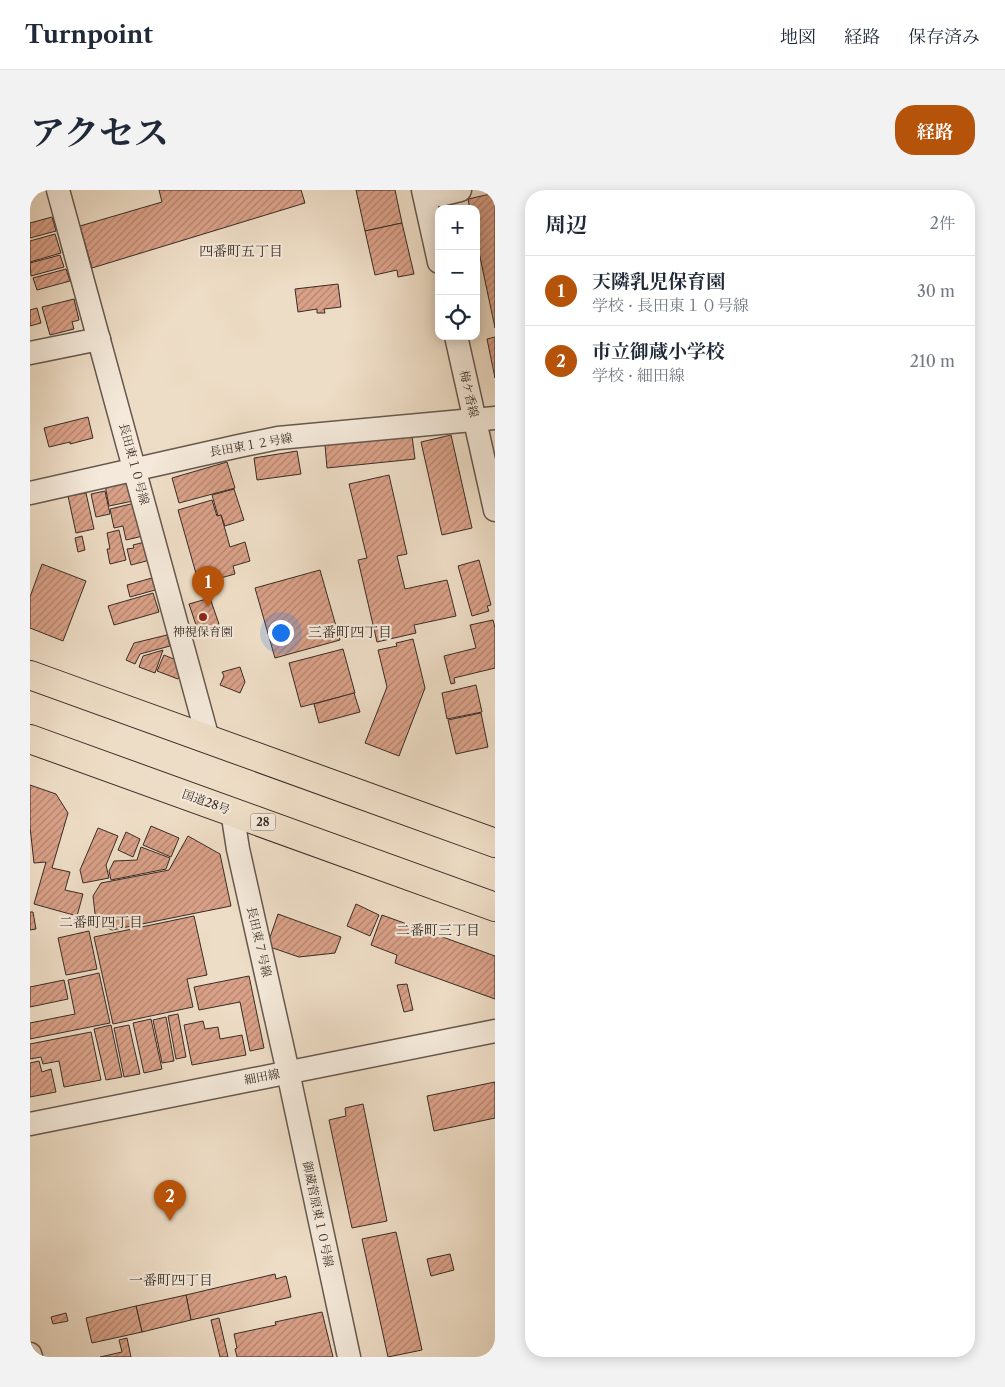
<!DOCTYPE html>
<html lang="ja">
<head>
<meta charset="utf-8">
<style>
	:root { --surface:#fff; --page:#f2f2f3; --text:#1f2937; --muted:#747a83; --line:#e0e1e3; --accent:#b45309 }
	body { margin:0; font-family:"Libre Caslon Text","Noto Serif JP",serif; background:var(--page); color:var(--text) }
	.controls { position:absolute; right:15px; top:15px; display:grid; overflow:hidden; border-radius:10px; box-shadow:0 2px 12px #0003 }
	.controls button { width:45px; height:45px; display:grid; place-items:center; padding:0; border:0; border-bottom:1px solid var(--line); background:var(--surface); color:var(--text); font:25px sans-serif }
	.you { position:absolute; left:250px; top:442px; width:18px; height:18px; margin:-12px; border:4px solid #fff; border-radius:50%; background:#1a73e8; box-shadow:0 0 0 8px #1a73e833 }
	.badge { display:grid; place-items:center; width:32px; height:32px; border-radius:50%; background:var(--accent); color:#fff; font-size:16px; font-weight:700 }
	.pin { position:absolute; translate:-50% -41px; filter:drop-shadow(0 1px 2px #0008) }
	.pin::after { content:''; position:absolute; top:26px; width:18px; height:15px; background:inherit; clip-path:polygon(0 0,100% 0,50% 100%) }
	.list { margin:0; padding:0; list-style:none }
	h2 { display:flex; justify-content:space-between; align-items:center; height:65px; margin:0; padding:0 20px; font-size:21px }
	h2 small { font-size:16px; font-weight:400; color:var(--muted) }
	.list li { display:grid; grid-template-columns:32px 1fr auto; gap:15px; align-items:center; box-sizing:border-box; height:70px; padding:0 20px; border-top:1px solid var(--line) }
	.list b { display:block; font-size:19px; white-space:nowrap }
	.list p { margin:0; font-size:16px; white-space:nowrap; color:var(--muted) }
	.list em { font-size:16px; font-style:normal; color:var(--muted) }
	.icon { flex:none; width:28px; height:28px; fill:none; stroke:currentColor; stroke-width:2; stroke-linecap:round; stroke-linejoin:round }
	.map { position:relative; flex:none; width:465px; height:1167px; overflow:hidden; border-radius:20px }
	header { display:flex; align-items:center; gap:30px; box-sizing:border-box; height:70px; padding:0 25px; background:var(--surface); border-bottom:1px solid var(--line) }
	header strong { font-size:24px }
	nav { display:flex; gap:28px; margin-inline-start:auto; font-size:18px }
	.intro { display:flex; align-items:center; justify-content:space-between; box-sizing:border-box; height:120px; padding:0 30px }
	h1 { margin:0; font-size:35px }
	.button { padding:12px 22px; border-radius:20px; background:var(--accent); color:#fff; font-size:18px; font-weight:700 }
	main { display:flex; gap:30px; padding:0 30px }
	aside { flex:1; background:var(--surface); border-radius:20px; box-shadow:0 2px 12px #0003 }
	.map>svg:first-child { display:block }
	.building { fill:url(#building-hatch); stroke:#382c26 }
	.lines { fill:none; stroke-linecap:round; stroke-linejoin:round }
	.minor-casing { stroke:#66584e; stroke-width:25 }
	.highway-casing { stroke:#382c26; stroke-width:30 }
	.minor { stroke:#f4e9da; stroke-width:22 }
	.highway { stroke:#eeddc6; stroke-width:28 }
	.poi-dot { fill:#8f2418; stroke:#f4e9da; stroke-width:2 }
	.labels { text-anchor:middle; stroke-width:4.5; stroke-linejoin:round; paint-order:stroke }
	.shield { fill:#f4e9da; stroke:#70655c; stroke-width:1 }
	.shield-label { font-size:11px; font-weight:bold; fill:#382c26 }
	.street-label { font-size:12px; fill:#382c26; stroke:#f4e9da }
	.poi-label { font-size:12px; fill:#382c26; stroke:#f4e9da }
	.neighbourhood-label { font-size:14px; fill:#382c26; stroke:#f4e9da }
</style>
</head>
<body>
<header>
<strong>Turnpoint</strong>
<nav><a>地図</a><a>経路</a><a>保存済み</a></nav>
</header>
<div class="intro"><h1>アクセス</h1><a class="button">経路</a></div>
<main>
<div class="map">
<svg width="465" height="1167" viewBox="0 0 465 1167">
	<defs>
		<pattern id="building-hatch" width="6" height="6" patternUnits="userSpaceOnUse" patternTransform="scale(1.25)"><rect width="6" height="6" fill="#daa188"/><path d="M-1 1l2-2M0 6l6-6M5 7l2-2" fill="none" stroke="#b2836f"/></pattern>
	</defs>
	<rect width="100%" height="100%" fill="#eeddc6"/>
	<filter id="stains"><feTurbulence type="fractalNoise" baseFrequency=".004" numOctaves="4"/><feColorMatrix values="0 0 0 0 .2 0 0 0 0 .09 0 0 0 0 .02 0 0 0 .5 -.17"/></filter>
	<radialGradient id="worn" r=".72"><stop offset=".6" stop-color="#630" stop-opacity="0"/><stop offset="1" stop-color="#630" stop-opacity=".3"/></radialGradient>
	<!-- building -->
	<g class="building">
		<polygon points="129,0 271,0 275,13 62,78 50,36 132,12"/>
		<polygon points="326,0 365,0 372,33 335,41"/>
		<polygon points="465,3 465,138 446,48 446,19 440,19 438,9"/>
		<polygon points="22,27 26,41 0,48 0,33"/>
		<polygon points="372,33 384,84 368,87 367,80 345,85 335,41"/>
		<polygon points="25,44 31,63 0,72 0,51"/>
		<polygon points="30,65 34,77 1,86 0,73"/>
		<polygon points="36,79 40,91 7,100 3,88"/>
		<polygon points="308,94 311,117 294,119 295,123 287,123 287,119 268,122 265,99"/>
		<polygon points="44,109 49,130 42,132 44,139 20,145 12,117"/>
		<polygon points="7,118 11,133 0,136 0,120"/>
		<polygon points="465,147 465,188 457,149"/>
		<polygon points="58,227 63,248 40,254 40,252 19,257 14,238"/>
		<polygon points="421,245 442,338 412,345 391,252"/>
		<polygon points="382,246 385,269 297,278 295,255"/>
		<polygon points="267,261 271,284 227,290 224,268"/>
		<polygon points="197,272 205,298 149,313 142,288"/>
		<polygon points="359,285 377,364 367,366 375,399 417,390 426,426 384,435 386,443 347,452 328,370 337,368 319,294"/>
		<polygon points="99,291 103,311 79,316 75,295"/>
		<polygon points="204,299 214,330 195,336 191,325 188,326 182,305"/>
		<polygon points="75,301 80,324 66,327 61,304"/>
		<polygon points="56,303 64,339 46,343 38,306"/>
		<polygon points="182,310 187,326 191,325 200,357 215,352 220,371 203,376 205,384 169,394 148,320"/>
		<polygon points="105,313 113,346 96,350 93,336 84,338 80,319"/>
		<polygon points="89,340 96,370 80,374 77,359 80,359 77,343"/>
		<polygon points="52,346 55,360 48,362 45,348"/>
		<polygon points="115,352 120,370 101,375 97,359 104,358 103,355"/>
		<polygon points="449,370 461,415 457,416 459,421 442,426 428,376"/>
		<polygon points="12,374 56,391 33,451 0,438 0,407"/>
		<polygon points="290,380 310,450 245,468 225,398"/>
		<polygon points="122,388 125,400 100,407 97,395"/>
		<polygon points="123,403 129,422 84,435 78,416"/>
		<polygon points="180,408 191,440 170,447 159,414"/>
		<polygon points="463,430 465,438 465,478 424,488 425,493 421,494 414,466 446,458 440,435"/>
		<polygon points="137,445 140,456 110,464 105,474 96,470 104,453"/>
		<polygon points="383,449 395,498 369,566 335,553 357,497 348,460 367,456 366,453"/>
		<polygon points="313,459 325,503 271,517 259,473"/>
		<polygon points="133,460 125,483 109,477 113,466"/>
		<polygon points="134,465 146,470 150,484 148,489 127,481"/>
		<polygon points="210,477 215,492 210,503 190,495 194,486 192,482"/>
		<polygon points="446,495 452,522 417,529 412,503"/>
		<polygon points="324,503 330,522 289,533 284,514"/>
		<polygon points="451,523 458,557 426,564 418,530"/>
		<polygon points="0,595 26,604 38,623 22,678 40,682 35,700 53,704 47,726 4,714 16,672 4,673 0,637"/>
		<polygon points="121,636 149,648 141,667 113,655"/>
		<polygon points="68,638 88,646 76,675 79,688 53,693 50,680"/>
		<polygon points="96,642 110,649 103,667 88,660"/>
		<polygon points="158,646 190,664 201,716 82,740 66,732 63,706 71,693 139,680"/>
		<polygon points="111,657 140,668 136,679 81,690 79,681 84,671 107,670"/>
		<polygon points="326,714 349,725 340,746 317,736"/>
		<polygon points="0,722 3,722 6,739 0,740"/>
		<polygon points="248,724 311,747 305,763 269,767 237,756"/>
		<polygon points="352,725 465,766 465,809 365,773 367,765 341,755"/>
		<polygon points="164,726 177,785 157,789 163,817 83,834 64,747"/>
		<polygon points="59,741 67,779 36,785 28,748"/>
		<polygon points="69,783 80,833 0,849 0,833 45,824 38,790"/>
		<polygon points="219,786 234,858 220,861 210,812 169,820 164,797"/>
		<polygon points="34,790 38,809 0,817 0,797"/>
		<polygon points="377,794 383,820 374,822 367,795"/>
		<polygon points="148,824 156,867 146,869 138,826"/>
		<polygon points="136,827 144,871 132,873 123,830"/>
		<polygon points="121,829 132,879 114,883 103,833"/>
		<polygon points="173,831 175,839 188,837 190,849 212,845 216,865 162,875 154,835"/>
		<polygon points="81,835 92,887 76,890 64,839"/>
		<polygon points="99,835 110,884 94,887 84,838"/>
		<polygon points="61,842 71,890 34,897 29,871 13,874 11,867 0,869 0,854"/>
		<polygon points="9,871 12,882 21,879 26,902 0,907 0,873"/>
		<polygon points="465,892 465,928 404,941 397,906"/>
		<polygon points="333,914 357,1031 322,1038 299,930 316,926 315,918"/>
		<polygon points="366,1042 392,1160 358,1167 332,1049"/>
		<polygon points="420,1064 424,1080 401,1086 397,1069"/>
		<polygon points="245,1084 246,1089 256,1086 261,1107 161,1130 156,1105"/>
		<polygon points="156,1105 161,1130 112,1142 106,1116"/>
		<polygon points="106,1116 112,1142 62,1153 56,1128"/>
		<polygon points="292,1122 303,1167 207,1167 205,1159 207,1158 204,1144 246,1135 245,1132"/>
		<polygon points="36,1123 38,1131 23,1134 21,1127"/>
		<polygon points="189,1128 198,1167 190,1167 181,1130"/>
		<polygon points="97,1148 101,1167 70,1167 92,1162 89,1150"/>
	</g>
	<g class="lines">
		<defs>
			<g id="minor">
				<polyline points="28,0 178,549"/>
				<polyline points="393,0 409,72"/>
				<polyline points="410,5 430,0"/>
				<polyline points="426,146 465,320"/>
				<polyline points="0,163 69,149"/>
				<polyline points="0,303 209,256 248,248 465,228"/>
				<polyline points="202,621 208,659 258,882 319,1167"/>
				<polyline points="0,934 465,841"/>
				<polyline points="0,1164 1,1167"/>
			</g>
			<g id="highway">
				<polyline points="0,485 465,653"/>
				<polyline points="0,549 465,717"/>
			</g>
		</defs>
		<!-- minor casing -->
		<use href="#minor" class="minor-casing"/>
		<!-- highway casing -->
		<use href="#highway" class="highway-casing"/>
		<!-- minor -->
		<use href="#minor" class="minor"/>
		<!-- highway -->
		<use href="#highway" class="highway"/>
	</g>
	<!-- markers -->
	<circle class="poi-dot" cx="173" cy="427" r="5"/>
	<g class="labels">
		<!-- shield labels -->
		<rect class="shield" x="220.5" y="623.5" width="25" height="17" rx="4"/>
		<g class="shield-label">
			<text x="233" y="636">28</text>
		</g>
		<!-- street labels -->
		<g class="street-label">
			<text transform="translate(439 204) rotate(77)" y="4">梅ケ香線</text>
			<text transform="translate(221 255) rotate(-10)" y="4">長田東１２号線</text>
			<text transform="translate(104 274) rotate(75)" y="4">長田東１０号線</text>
			<text transform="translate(176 612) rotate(20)" y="4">国道28号</text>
			<text transform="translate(229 752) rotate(77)" y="4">長田東７号線</text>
			<text transform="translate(232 887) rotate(-11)" y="4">細田線</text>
			<text transform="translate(288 1024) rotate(78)" y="4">御蔵菅原東１０号線</text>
		</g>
		<!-- poi labels -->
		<g class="poi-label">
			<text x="173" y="446">神視保育園</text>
		</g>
		<!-- neighbourhood labels -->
		<g class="neighbourhood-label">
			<text x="211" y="66">四番町五丁目</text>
			<text x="320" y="447">三番町四丁目</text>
			<text x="71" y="737">二番町四丁目</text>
			<text x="408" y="745">二番町三丁目</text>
			<text x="141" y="1095">一番町四丁目</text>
		</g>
	</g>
	<rect width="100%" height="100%" filter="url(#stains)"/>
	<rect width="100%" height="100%" fill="url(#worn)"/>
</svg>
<div class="controls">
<button>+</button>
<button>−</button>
<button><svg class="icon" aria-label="locate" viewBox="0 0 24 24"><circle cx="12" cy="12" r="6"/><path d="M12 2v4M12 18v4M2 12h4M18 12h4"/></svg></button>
</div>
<div class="you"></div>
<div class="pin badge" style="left:178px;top:417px">1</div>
<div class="pin badge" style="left:140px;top:1031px">2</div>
</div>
<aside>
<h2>周辺<small>2件</small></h2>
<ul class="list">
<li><span class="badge">1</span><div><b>天隣乳児保育園</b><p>学校 · 長田東１０号線</p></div><em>30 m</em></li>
<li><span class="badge">2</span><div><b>市立御蔵小学校</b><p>学校 · 細田線</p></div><em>210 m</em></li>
</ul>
</aside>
</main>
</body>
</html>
